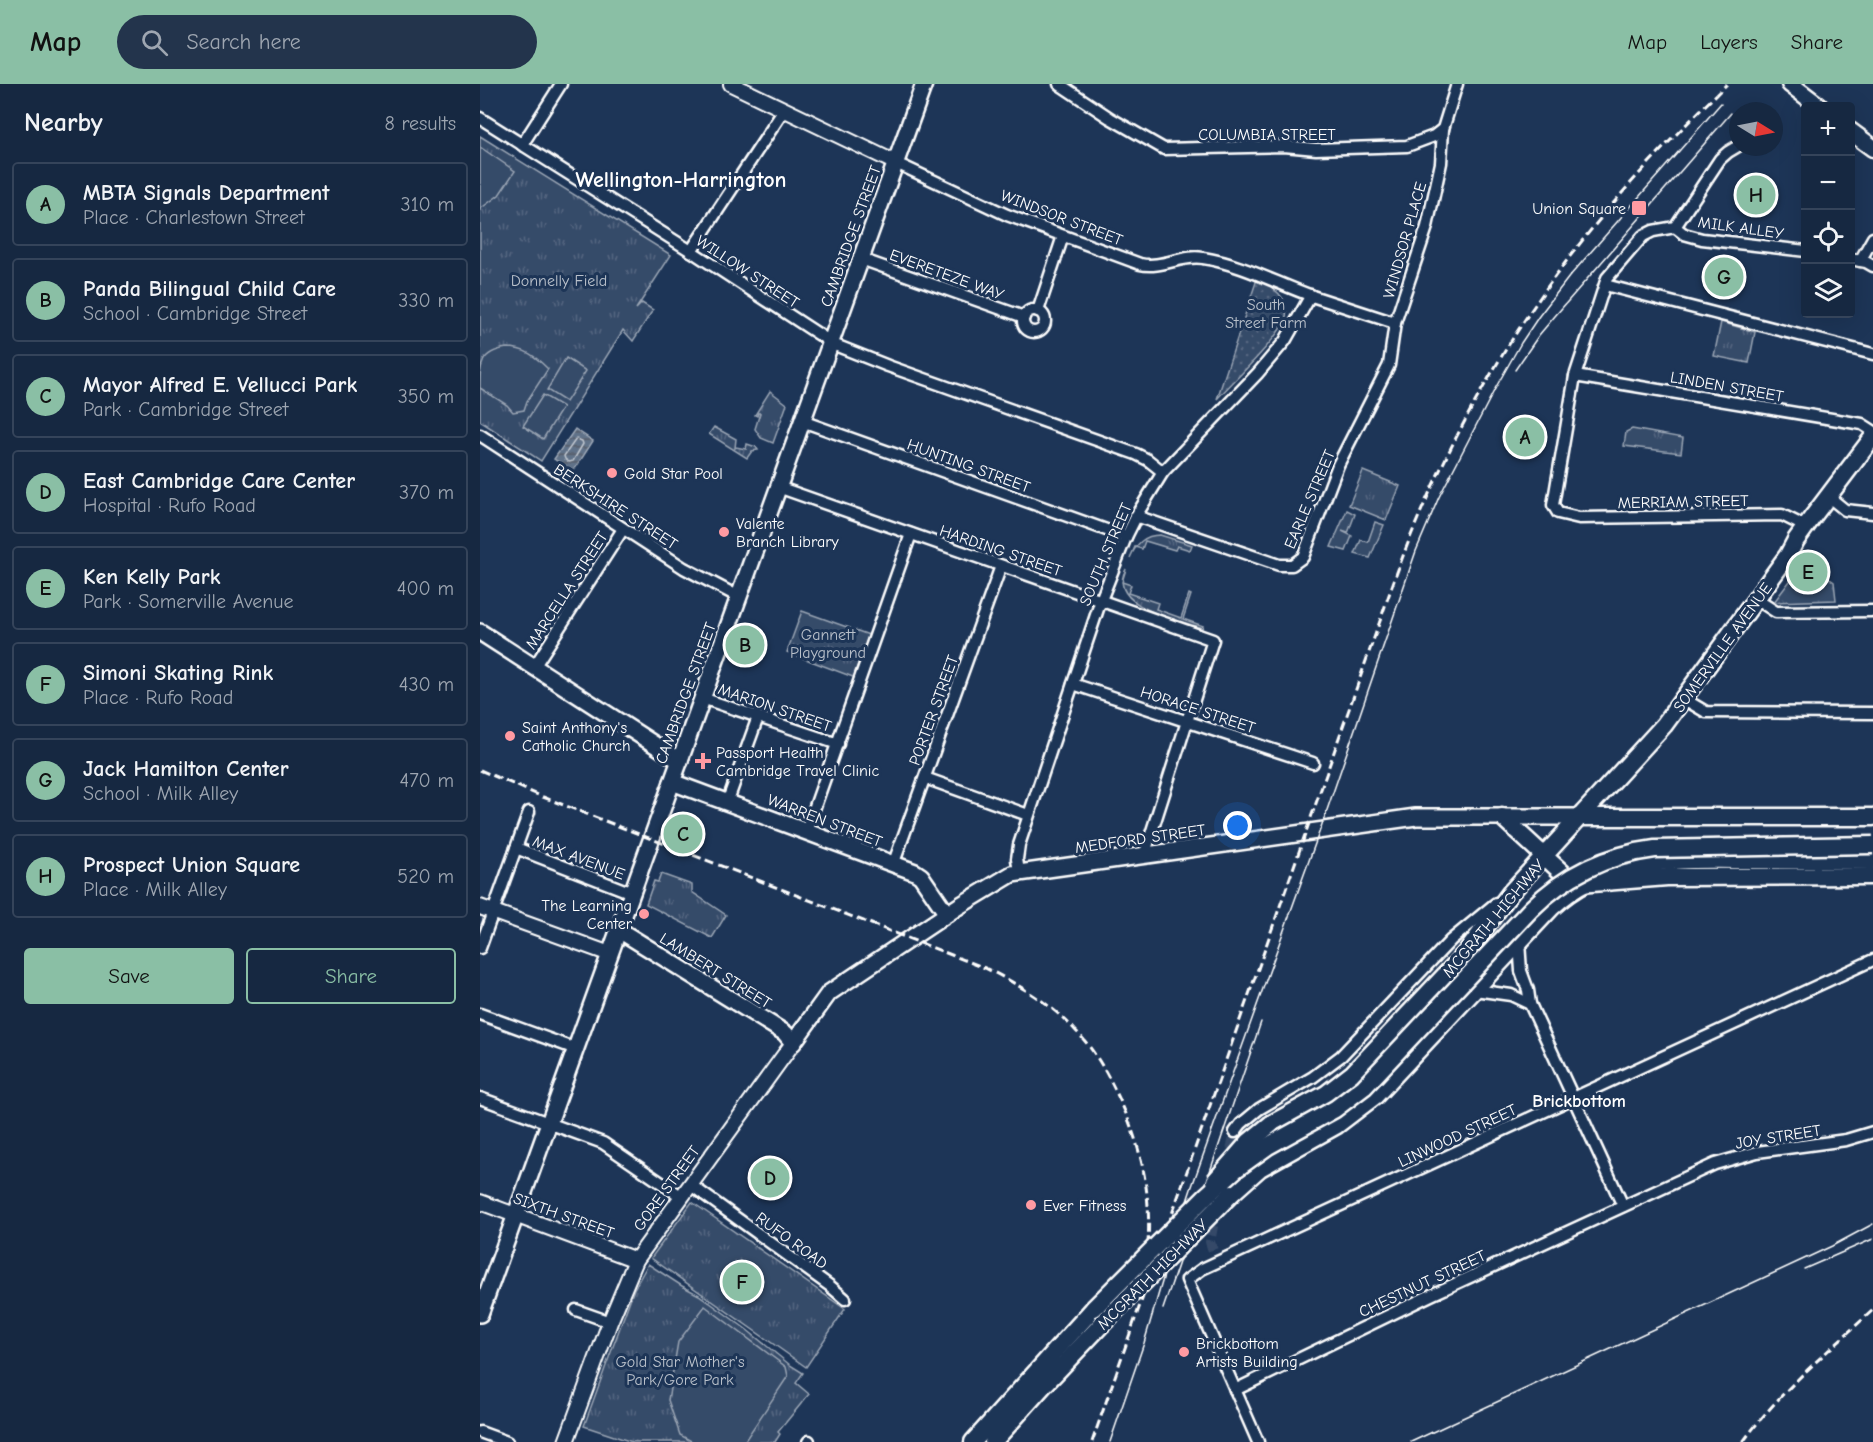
<!DOCTYPE html>
<html lang="en">
<head>
<meta charset="utf-8">
<style>
	:root { --surface:#162841; --page:#23344c; --text:#f1f3f6; --muted:#9ea6b1; --line:#35445a; --accent:#8abfa5 }
	body { margin:0; font-family:"Comic Neue",sans-serif; background:var(--page); color:var(--text) }
	.controls { position:absolute; right:18px; top:18px; display:grid; overflow:hidden; border-radius:6px; box-shadow:0 6px 24px #0002 }
	.controls button { width:54px; height:54px; display:grid; place-items:center; padding:0; border:0; border-bottom:2px solid var(--line); background:var(--surface); color:var(--text); font:30px sans-serif }
	.compass { position:absolute; left:1249px; top:18px; width:54px; height:54px; border-radius:50%; background:var(--surface); box-shadow:0 6px 24px #0002; rotate:100deg }
	.you { position:absolute; left:758px; top:742px; width:21px; height:21px; margin:-15px; border:4px solid #fff; border-radius:50%; background:#1a73e8; box-shadow:0 0 0 9px #1a73e833 }
	.badge { display:grid; place-items:center; width:39px; height:39px; border-radius:50%; background:var(--accent); color:#111; font-size:20px; font-weight:700 }
	.pin { position:absolute; translate:-50% -50%; border:3px solid #fff; box-shadow:0 2px 6px #0006 }
	.list { margin:0; padding:0; list-style:none }
	h2 { display:flex; justify-content:space-between; align-items:center; height:78px; margin:0; padding:0 24px; font-size:26px }
	h2 small { font-size:20px; font-weight:400; color:var(--muted) }
	.list li { display:grid; grid-template-columns:39px 1fr auto; gap:18px; align-items:center; box-sizing:border-box; height:84px; margin:0 12px 12px; padding:0 12px; border:2px solid var(--line); border-radius:6px }
	.list b { display:block; font-size:22px; white-space:nowrap }
	.list p { margin:0; font-size:20px; white-space:nowrap; color:var(--muted) }
	.list em { font-size:20px; font-style:normal; color:var(--muted) }
	.actions { display:flex; gap:12px; padding:18px 24px }
	.actions a { flex:1; padding:14px 0; border:2px solid var(--accent); border-radius:6px; text-align:center; font-size:21px; color:var(--accent) }
	.actions .main { background:var(--accent); color:#111 }
	.icon { flex:none; width:33px; height:33px; fill:none; stroke:currentColor; stroke-width:2; stroke-linecap:round; stroke-linejoin:round }
	.map { position:relative; flex:none; width:1393px; height:1358px; overflow:hidden }
	header { display:flex; align-items:center; gap:36px; box-sizing:border-box; height:84px; padding:0 30px; background:var(--accent); color:#111 }
	header strong { font-size:28px }
	nav { display:flex; gap:33px; margin-inline-start:auto; font-size:21px }
	.search { width:420px; height:54px; background:var(--page); display:flex; align-items:center; gap:15px; box-sizing:border-box; padding:0 21px; border-radius:33px; color:var(--muted); font-size:22px }
	main { display:flex }
	aside { flex:1; background:var(--surface) }
	.map>svg:first-child { display:block }
	.grass { fill:url(#grass-tufts); stroke:#9aa5b4; stroke-width:1.5 }
	.garden { fill:url(#garden-dots); stroke:#9aa5b4; stroke-width:1.5 }
	.pitch { fill:#364b69; stroke:#9aa5b4; stroke-width:1.5 }
	.water { fill:url(#water-rules); stroke:#a0aab8; stroke-width:1.5 }
	.lines { fill:none; stroke-linecap:round; stroke-linejoin:round }
	.shore { stroke:#c0c7d0; stroke-width:1.5 }
	.minor-tunnel { stroke:#344968; stroke-width:10; stroke-dasharray:10 5; stroke-linecap:butt }
	.minor-casing { stroke:#fff; stroke-width:15 }
	.tertiary-casing { stroke:#fff; stroke-width:18 }
	.secondary-casing { stroke:#fff; stroke-width:20 }
	.primary-casing { stroke:#fff; stroke-width:21 }
	.trunk-casing { stroke:#fff; stroke-width:21 }
	.minor { stroke:#1d3557; stroke-width:10 }
	.tertiary { stroke:#1d3557; stroke-width:14 }
	.secondary { stroke:#1d3557; stroke-width:15 }
	.primary { stroke:#1d3557; stroke-width:16 }
	.trunk { stroke:#1d3557; stroke-width:16 }
	.tram { stroke:#fff; stroke-width:1.5 }
	.rail { stroke:#fff; stroke-width:3; stroke-dasharray:9 4.5; stroke-linecap:butt }
	.primary-bridge-casing { stroke:#fff; stroke-width:21; stroke-linecap:butt }
	.trunk-bridge-casing { stroke:#fff; stroke-width:21; stroke-linecap:butt }
	.primary-bridge { stroke:#1d3557; stroke-width:16 }
	.trunk-bridge { stroke:#1d3557; stroke-width:16 }
	.poi-dot { fill:#ff9aa2; stroke:#1d3557; stroke-width:2 }
	.labels { text-anchor:middle; stroke-width:6; stroke-linejoin:round; paint-order:stroke }
	.street-label { font-size:16px; fill:#fff; stroke:#1d3557 }
	.poi-label { font-size:16px; fill:#fff; stroke:#1d3557; text-anchor:start }
	.park-label { font-size:16px; fill:#b9c0ca; stroke:#1d3557 }
	.neighbourhood-label { font-size:18px; font-weight:bold; fill:#fff; stroke:#1d3557 }
	.district-label { font-size:22px; font-weight:bold; fill:#fff; stroke:#1d3557 }
</style>
</head>
<body>
<header>
<strong>Map</strong>
<div class="search"><svg class="icon" aria-label="search" viewBox="0 0 24 24"><circle cx="10" cy="10" r="6"/><path d="M15 15l6 6"/></svg>Search here</div>
<nav><a>Map</a><a>Layers</a><a>Share</a></nav>
</header>
<main>
<aside>
<h2>Nearby<small>8 results</small></h2>
<ul class="list">
<li><span class="badge">A</span><div><b>MBTA Signals Department</b><p>Place · Charlestown Street</p></div><em>310 m</em></li>
<li><span class="badge">B</span><div><b>Panda Bilingual Child Care</b><p>School · Cambridge Street</p></div><em>330 m</em></li>
<li><span class="badge">C</span><div><b>Mayor Alfred E. Vellucci Park</b><p>Park · Cambridge Street</p></div><em>350 m</em></li>
<li><span class="badge">D</span><div><b>East Cambridge Care Center</b><p>Hospital · Rufo Road</p></div><em>370 m</em></li>
<li><span class="badge">E</span><div><b>Ken Kelly Park</b><p>Park · Somerville Avenue</p></div><em>400 m</em></li>
<li><span class="badge">F</span><div><b>Simoni Skating Rink</b><p>Place · Rufo Road</p></div><em>430 m</em></li>
<li><span class="badge">G</span><div><b>Jack Hamilton Center</b><p>School · Milk Alley</p></div><em>470 m</em></li>
<li><span class="badge">H</span><div><b>Prospect Union Square</b><p>Place · Milk Alley</p></div><em>520 m</em></li>
</ul>
<div class="actions"><a class="main">Save</a><a>Share</a></div>
</aside>
<div class="map">
<svg width="1393" height="1358" viewBox="0 0 1393 1358">
	<defs>
		<pattern id="grass-tufts" width="24" height="20" patternUnits="userSpaceOnUse" patternTransform="scale(1.5)"><rect width="24" height="20" fill="#364b69"/><path d="M3 7l-1-3M5 7V3M7 7l1-3M15 17l-1-3M17 17v-4M19 17l1-3" fill="none" stroke="#546680"/></pattern>
		<pattern id="garden-dots" width="8" height="8" patternUnits="userSpaceOnUse" patternTransform="scale(1.5)"><rect width="8" height="8" fill="#364b69"/><path d="M2 2h.1M6 6h.1" fill="none" stroke="#546680" stroke-width="1.8" stroke-linecap="round"/></pattern>
		<pattern id="water-rules" width="6" height="5" patternUnits="userSpaceOnUse" patternTransform="scale(1.5)"><rect width="6" height="5" fill="#617289"/><path d="M0 2.5h6" fill="none" stroke="#555d67"/></pattern>
	</defs>
	<rect width="100%" height="100%" fill="#1d3557"/>
	<filter id="ink" filterUnits="userSpaceOnUse"><feTurbulence type="fractalNoise" baseFrequency=".0167" numOctaves="2"/><feDisplacementMap in="SourceGraphic" scale="12" xChannelSelector="R" yChannelSelector="G"/><feConvolveMatrix kernelMatrix="1 2 1 2 8 2 1 2 1" color-interpolation-filters="sRGB"/></filter>
	<g filter="url(#ink)">
		<!-- grass -->
		<g class="grass">
			<polygon points="0,52 191,171 156,225 162,219 173,226 153,257 143,246 61,377 0,337"/>
			<polygon points="1241,238 1275,248 1269,279 1234,272"/>
			<polygon points="290,307 307,320 293,359 281,354 275,345 280,329 278,329 277,332 275,331"/>
			<polygon points="234,343 256,355 255,364 256,363 266,365 267,360 276,363 278,366 272,367 267,374 229,350"/>
			<polygon points="1152,345 1203,354 1201,369 1144,362 1146,348"/>
			<polygon points="883,387 920,402 906,436 869,421"/>
			<path d="M 680,451 L 712,461 L 710,466 L 697,462 L 695,466 L 665,457 L 662,465 L 655,463 L 650,474 C 656,460 664,451 680,451 Z"/>
			<polygon points="1325,477 1354,498 1356,516 1294,518"/>
			<path d="M 646,485 L 642,498 L 651,501 L 648,509 L 678,519 L 676,525 L 701,534 L 709,510 L 711,511 L 703,535 L 723,542 L 722,544 C 699,536 625,522 646,485 Z"/>
			<polygon points="322,527 389,551 373,593 307,568"/>
			<polygon points="197,732 220,741 212,763 189,755"/>
			<polygon points="181,790 212,801 212,808 246,831 232,854 166,820 174,797 178,798"/>
			<polygon points="212,1118 365,1225 326,1283 171,1174"/>
			<polygon points="168,1180 202,1202 219,1211 266,1245 310,1281 323,1289 316,1299 329,1310 298,1348 300,1350 295,1358 152,1358 104,1342 154,1205"/>
		</g>
		<!-- garden -->
		<path class="garden" d="M 777,195 C 786,200 797,205 803,215 C 806,219 807,227 806,233 C 800,254 753,297 737,315 Z"/>
		<!-- pitch -->
		<g class="pitch">
			<polygon points="0,63 35,87 19,111 0,125"/>
			<path d="M 27,264 C 45,264 55,272 68,285 L 47,317 L 44,326 L 33,328 L 27,321 L 0,304 C 0,281 0,268 27,264 Z"/>
			<polygon points="86,274 106,287 86,318 67,306"/>
			<polygon points="63,311 83,323 63,355 43,342"/>
			<polygon points="867,426 875,430 868,449 862,447 872,452 866,467 851,463"/>
			<polygon points="895,438 904,441 890,474 875,470 881,456 888,458"/>
			<polygon points="225,1222 306,1283 308,1292 264,1358 213,1358 200,1351 188,1316 198,1258"/>
		</g>
		<!-- water -->
		<polygon class="water" points="95,345 113,357 93,388 74,375"/>
		<g class="lines">
			<!-- shore -->
			<polygon class="shore" points="96,355 102,357 103,360 93,377 89,378 85,375 84,372"/>
			<!-- minor-tunnel -->
			<g class="minor-tunnel">
				<polyline points="748,1080 755,1048"/>
				<polyline points="736,1127 730,1158 737,1178"/>
			</g>
			<defs>
				<g id="minor">
					<polyline points="579,0 630,34 684,65 804,62 836,65 927,62 954,52 963,45 977,0"/>
					<polyline points="0,34 211,167 355,261 408,282 656,370 668,376 683,388"/>
					<polyline points="42,61 81,0"/>
					<polyline points="1258,62 1248,68 1240,75 1195,143 1173,147 1163,152 1127,194 1095,292 1073,421 1078,429 1099,434 1302,431 1326,443"/>
					<path d="M 416,79 L 527,131 L 660,180 C 682,185 702,170 723,174 C 761,180 796,199 832,212 C 860,221 888,230 915,239"/>
					<polyline points="1195,143 1204,150 1222,155 1326,167"/>
					<polyline points="211,167 304,26"/>
					<polyline points="381,175 544,233"/>
					<polyline points="1370,175 1386,178 1393,182"/>
					<polyline points="1380,177 1393,154"/>
					<polyline points="1125,201 1393,270"/>
					<circle cx="554" cy="237" r="11"/>
					<polyline points="558,227 583,152"/>
					<polyline points="1095,292 1382,340 1393,347"/>
					<polyline points="322,337 646,453"/>
					<polyline points="0,351 204,484 259,513"/>
					<polyline points="298,403 733,556 664,772"/>
					<polyline points="1349,413 1365,426 1393,429"/>
					<polyline points="656,432 799,481 812,481 823,473 858,381 909,281 915,239 947,143 961,79 963,45"/>
					<polyline points="1276,515 1296,528 1393,527"/>
					<polyline points="54,583 143,445"/>
					<polyline points="593,600 833,679"/>
					<polyline points="222,614 358,660"/>
					<polyline points="1204,615 1226,628 1393,629"/>
					<polyline points="445,694 548,731"/>
					<polyline points="247,719 278,633"/>
					<polyline points="326,748 431,450"/>
					<polyline points="36,764 152,809"/>
					<polyline points="413,781 521,482"/>
					<polyline points="539,788 537,775 539,761 621,516 646,453 659,427 683,388 778,289 805,257 831,211"/>
					<polyline points="1039,858 1041,887 1048,906 1050,920 1143,1122"/>
					<polyline points="0,864 49,728"/>
					<polyline points="995,906 1031,911 1050,920"/>
					<polyline points="0,930 96,965"/>
					<polyline points="0,1014 123,1059 202,1113"/>
					<polyline points="755,1048 761,1040 779,1025 833,993 861,972 971,856 1016,819"/>
					<polyline points="211,1101 350,1202 365,1215"/>
					<polyline points="96,1226 130,1238"/>
					<polyline points="755,1306 951,1211 1235,1080 1277,1068 1366,1056 1393,1048"/>
					<polyline points="0,1348 27,1358"/>
					<polyline points="328,1358 329,1357"/>
					<polyline points="778,1358 707,1196 722,1185 1393,876"/>
				</g>
				<g id="tertiary">
					<polyline points="251,0 416,79"/>
					<polyline points="0,823 130,870"/>
					<polyline points="0,1118 156,1176"/>
					<polyline points="86,1358 130,1238 156,1176 313,959"/>
				</g>
				<g id="secondary">
					<polyline points="0,548 200,677"/>
					<polyline points="192,698 435,788 441,792 467,830"/>
					<polyline points="139,846 305,949 313,959 349,909 479,822 532,790 936,733 1100,733"/>
					<polyline points="0,1230 444,0"/>
				</g>
				<g id="primary">
					<polyline points="1310,0 1339,22"/>
					<polyline points="1370,47 1393,64"/>
					<polyline points="1022,733 1089,795 1099,800 1187,793 1393,792"/>
					<polyline points="1100,733 1393,733"/>
					<polyline points="791,1040 846,1010 873,989 985,870 1031,808 1184,641 1308,471 1316,456 1334,431 1393,353"/>
				</g>
				<g id="trunk">
					<path d="M 752,1109 L 780,1084 L 857,1041 L 895,1012 L 1071,824 C 1127,770 1203,776 1274,776 C 1314,776 1353,776 1393,776"/>
					<polyline points="493,1358 614,1224"/>
					<polyline points="513,1358 564,1301 622,1240"/>
				</g>
			</defs>
			<!-- minor casing -->
			<use href="#minor" class="minor-casing"/>
			<!-- tertiary casing -->
			<use href="#tertiary" class="tertiary-casing"/>
			<!-- secondary casing -->
			<use href="#secondary" class="secondary-casing"/>
			<!-- primary casing -->
			<use href="#primary" class="primary-casing"/>
			<!-- trunk casing -->
			<use href="#trunk" class="trunk-casing"/>
			<!-- minor -->
			<use href="#minor" class="minor"/>
			<!-- tertiary -->
			<use href="#tertiary" class="tertiary"/>
			<!-- secondary -->
			<use href="#secondary" class="secondary"/>
			<!-- primary -->
			<use href="#primary" class="primary"/>
			<!-- trunk -->
			<use href="#trunk" class="trunk"/>
			<!-- tram -->
			<g class="tram">
				<polyline points="1035,286 1059,251 1075,232 1251,29"/>
				<polyline points="1324,1185 1393,1155"/>
				<polyline points="683,1225 781,938"/>
				<polyline points="630,1358 664,1259 695,1154 711,1105 845,732 936,467 959,413 1016,303 1041,259 1059,232 1089,193 1241,19"/>
				<polyline points="931,1358 1352,1162 1393,1140"/>
			</g>
			<!-- rail -->
			<g class="rail">
				<path d="M 0,686 L 63,713 L 505,884 C 538,900 570,919 595,946 C 613,964 626,987 637,1010 C 666,1069 676,1131 663,1196"/>
				<path d="M 612,1358 L 901,534 C 914,496 927,459 943,423 C 990,317 1050,217 1125,129 C 1163,83 1205,41 1247,0"/>
				<path d="M 1263,1358 C 1299,1308 1348,1267 1393,1226"/>
			</g>
			<defs>
				<polyline id="primary-bridge" points="735,1097 769,1058 791,1040"/>
				<g id="trunk-bridge">
					<path d="M 614,1224 L 727,1111 L 756,1085 L 788,1062 L 855,1025 L 884,1003 L 1051,825 C 1085,791 1127,771 1175,765 L 1393,761"/>
					<polyline points="622,1240 752,1109"/>
				</g>
			</defs>
			<!-- primary-bridge casing -->
			<use href="#primary-bridge" class="primary-bridge-casing"/>
			<!-- trunk-bridge casing -->
			<use href="#trunk-bridge" class="trunk-bridge-casing"/>
			<!-- primary-bridge -->
			<use href="#primary-bridge" class="primary-bridge"/>
			<!-- trunk-bridge -->
			<use href="#trunk-bridge" class="trunk-bridge"/>
		</g>
	</g>
	<!-- markers -->
	<g class="poi-dot">
		<rect x="1151" y="116" width="16" height="16" rx="3"/>
		<circle cx="132" cy="389" r="6"/>
		<circle cx="244" cy="448" r="6"/>
		<circle cx="30" cy="652" r="6"/>
		<path d="M220 668h6v6h6v6h-6v6h-6v-6h-6v-6h6z"/>
		<circle cx="164" cy="830" r="6"/>
		<circle cx="551" cy="1121" r="6"/>
		<circle cx="704" cy="1268" r="6"/>
	</g>
	<g class="labels">
		<!-- street labels -->
		<g class="street-label">
			<text x="787" y="56">COLUMBIA STREET</text>
			<text transform="translate(582 133) rotate(21)" y="6">WINDSOR STREET</text>
			<text transform="translate(1261 143) rotate(8)" y="6">MILK ALLEY</text>
			<text transform="translate(370 152) rotate(-70)" y="6">CAMBRIDGE STREET</text>
			<text transform="translate(924 156) rotate(-74)" y="6">WINDSOR PLACE</text>
			<text transform="translate(268 187) rotate(33)" y="6">WILLOW STREET</text>
			<text transform="translate(467 190) rotate(20)" y="6">EVERETEZE WAY</text>
			<text transform="translate(1247 302) rotate(10)" y="6">LINDEN STREET</text>
			<text transform="translate(489 381) rotate(20)" y="6">HUNTING STREET</text>
			<text transform="translate(829 415) rotate(-67)" y="6">EARLE STREET</text>
			<text transform="translate(1203 417) rotate(-1)" y="6">MERRIAM STREET</text>
			<text transform="translate(136 422) rotate(33)" y="6">BERKSHIRE STREET</text>
			<text transform="translate(521 466) rotate(19)" y="6">HARDING STREET</text>
			<text transform="translate(625 470) rotate(-67)" y="6">SOUTH STREET</text>
			<text transform="translate(86 506) rotate(-57)" y="6">MARCELLA STREET</text>
			<text transform="translate(1242 563) rotate(-54)" y="6">SOMERVILLE AVENUE</text>
			<text transform="translate(205 609) rotate(-70)" y="6">CAMBRIDGE STREET</text>
			<text transform="translate(295 623) rotate(19)" y="6">MARION STREET</text>
			<text transform="translate(718 625) rotate(18)" y="6">HORACE STREET</text>
			<text transform="translate(453 626) rotate(-70)" y="6">PORTER STREET</text>
			<text transform="translate(345 736) rotate(21)" y="6">WARREN STREET</text>
			<text transform="translate(660 754) rotate(-8)" y="6">MEDFORD STREET</text>
			<text transform="translate(99 773) rotate(21)" y="6">MAX AVENUE</text>
			<text transform="translate(1013 834) rotate(-50)" y="6">MCGRATH HIGHWAY</text>
			<text transform="translate(236 886) rotate(32)" y="6">LAMBERT STREET</text>
			<text transform="translate(977 1051) rotate(-25)" y="6">LINWOOD STREET</text>
			<text transform="translate(1298 1052) rotate(-9)" y="6">JOY STREET</text>
			<text transform="translate(186 1104) rotate(-54)" y="6">GORE STREET</text>
			<text transform="translate(84 1131) rotate(20)" y="6">SIXTH STREET</text>
			<text transform="translate(312 1156) rotate(36)" y="6">RUFO ROAD</text>
			<text transform="translate(672 1190) rotate(-45)" y="6">MCGRATH HIGHWAY</text>
			<text transform="translate(942 1199) rotate(-25)" y="6">CHESTNUT STREET</text>
		</g>
		<!-- poi labels -->
		<g class="poi-label">
			<text x="1146" y="130" text-anchor="end">Union Square</text>
			<text x="144" y="395">Gold Star Pool</text>
			<text x="256" y="445">Valente<tspan x="256" dy="18">Branch Library</tspan></text>
			<text x="42" y="649">Saint Anthony's<tspan x="42" dy="18">Catholic Church</tspan></text>
			<text x="236" y="674">Passport Health<tspan x="236" dy="18">Cambridge Travel Clinic</tspan></text>
			<text x="152" y="827" text-anchor="end">The Learning<tspan x="152" dy="18">Center</tspan></text>
			<text x="563" y="1127">Ever Fitness</text>
			<text x="716" y="1265">Brickbottom<tspan x="716" dy="18">Artists Building</tspan></text>
		</g>
		<!-- park labels -->
		<g class="park-label">
			<text x="79" y="202">Donnelly Field</text>
			<text x="786" y="226">South<tspan x="786" dy="18">Street Farm</tspan></text>
			<text x="348" y="556">Gannett<tspan x="348" dy="18">Playground</tspan></text>
			<text x="200" y="1283">Gold Star Mother's<tspan x="200" dy="18">Park/Gore Park</tspan></text>
		</g>
		<!-- neighbourhood labels -->
		<g class="neighbourhood-label">
			<text x="1099" y="1023">Brickbottom</text>
		</g>
		<!-- district labels -->
		<g class="district-label">
			<text x="201" y="103">Wellington-Harrington</text>
		</g>
	</g>
</svg>
<div class="controls">
<button>+</button>
<button>−</button>
<button><svg class="icon" aria-label="locate" viewBox="0 0 24 24"><circle cx="12" cy="12" r="6"/><path d="M12 2v4M12 18v4M2 12h4M18 12h4"/></svg></button>
<button><svg class="icon" aria-label="layers" viewBox="0 0 24 24"><path d="M12 4l9 5-9 5-9-5zM3 14l9 5 9-5"/></svg></button>
</div>
<svg class="compass" viewBox="-18 -18 36 36"><path d="M0-13l5 13h-10z" fill="#e53935"/><path d="M0 13l5-13h-10z" fill="#9ea6b1"/></svg>
<div class="you"></div>
<div class="pin badge" style="left:1045px;top:353px">A</div>
<div class="pin badge" style="left:265px;top:561px">B</div>
<div class="pin badge" style="left:203px;top:750px">C</div>
<div class="pin badge" style="left:290px;top:1094px">D</div>
<div class="pin badge" style="left:1328px;top:488px">E</div>
<div class="pin badge" style="left:262px;top:1198px">F</div>
<div class="pin badge" style="left:1244px;top:193px">G</div>
<div class="pin badge" style="left:1276px;top:111px">H</div>
</div>
</main>
</body>
</html>
